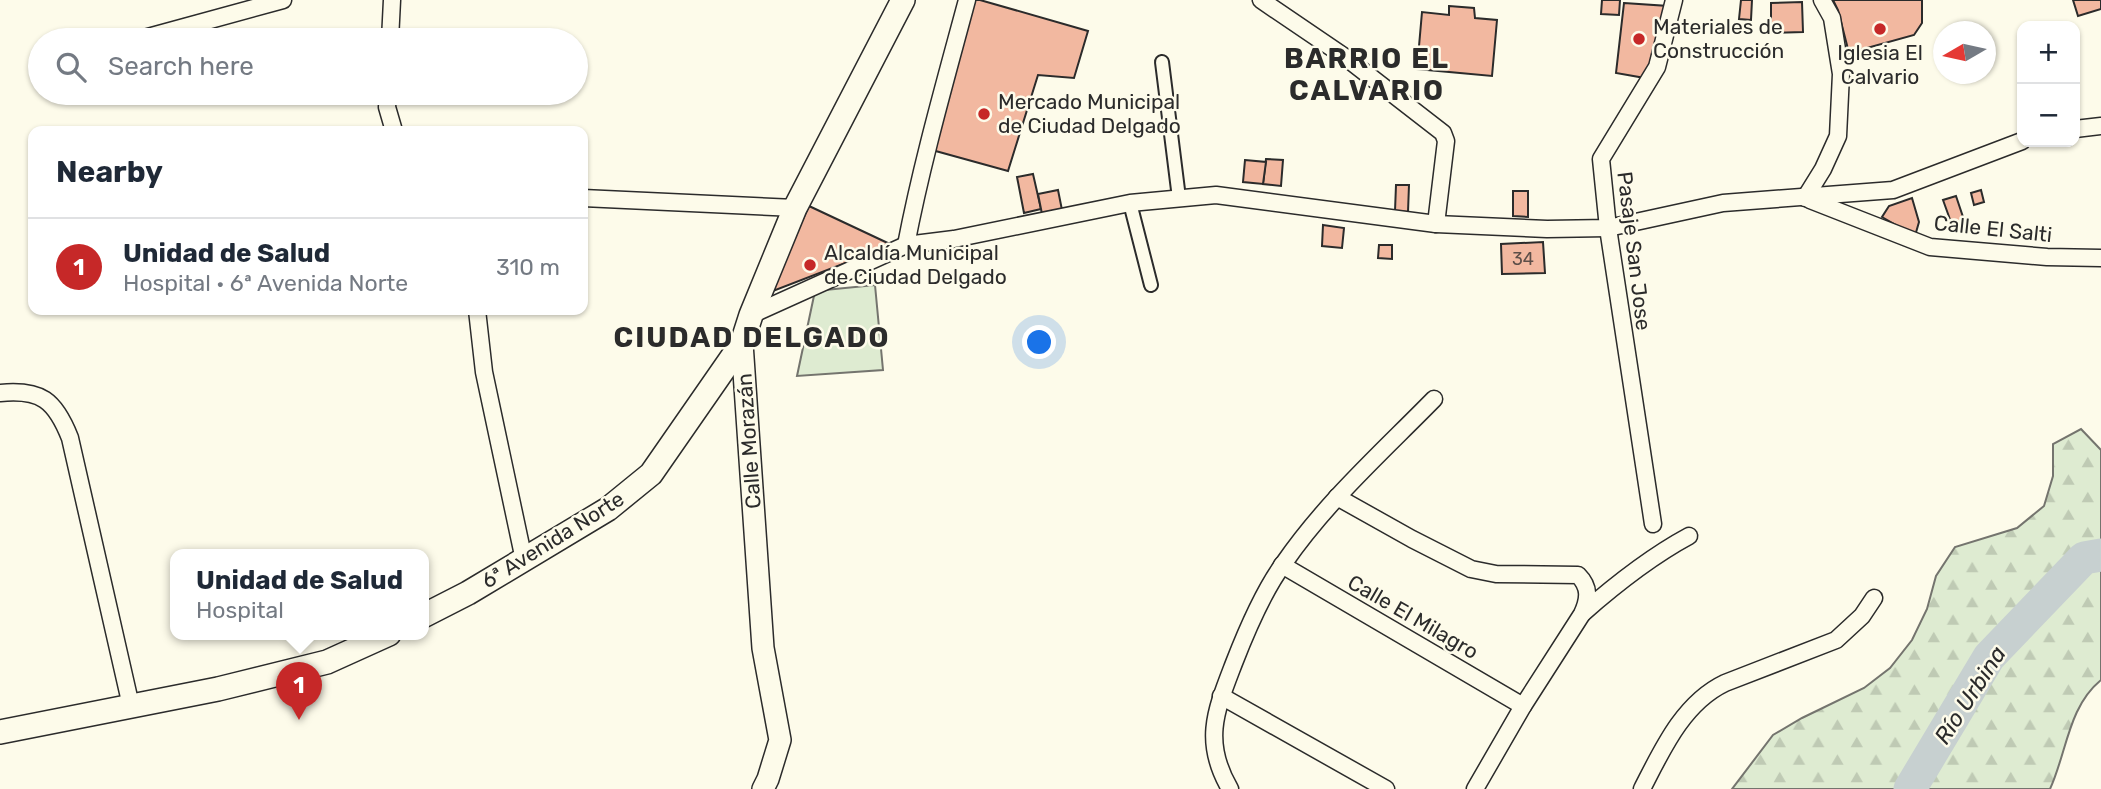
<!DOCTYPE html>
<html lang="en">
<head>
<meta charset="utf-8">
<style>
	:root { --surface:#fff; --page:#f6f6f7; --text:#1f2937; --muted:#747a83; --line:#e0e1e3; --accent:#c62828 }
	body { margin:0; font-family:Rubik,sans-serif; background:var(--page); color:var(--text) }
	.controls { position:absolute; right:21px; top:21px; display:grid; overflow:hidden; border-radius:14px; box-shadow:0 2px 5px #0004 }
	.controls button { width:63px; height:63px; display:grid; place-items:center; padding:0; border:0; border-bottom:2px solid var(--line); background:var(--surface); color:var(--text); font:35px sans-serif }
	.compass { position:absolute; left:1933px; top:21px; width:63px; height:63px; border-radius:50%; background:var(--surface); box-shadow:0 2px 5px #0004; rotate:261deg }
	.you { position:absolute; left:1040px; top:343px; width:24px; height:24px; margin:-18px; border:5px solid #fff; border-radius:50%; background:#1a73e8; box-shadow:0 0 0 10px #1a73e833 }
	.badge { display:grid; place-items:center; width:46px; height:46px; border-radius:50%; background:var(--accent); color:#fff; font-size:23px; font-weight:700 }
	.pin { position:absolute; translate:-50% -58px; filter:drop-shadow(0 2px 4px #0008) }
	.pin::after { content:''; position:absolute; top:37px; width:24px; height:21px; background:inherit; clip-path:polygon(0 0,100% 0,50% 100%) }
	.popup { position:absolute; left:170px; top:549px; width:259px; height:91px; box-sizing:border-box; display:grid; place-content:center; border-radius:14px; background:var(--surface); filter:drop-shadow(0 2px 5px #0005); font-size:23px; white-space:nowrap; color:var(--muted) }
	.popup b { font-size:26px; color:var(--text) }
	.popup::after { content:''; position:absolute; left:50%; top:100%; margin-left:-14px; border:14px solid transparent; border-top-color:var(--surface) }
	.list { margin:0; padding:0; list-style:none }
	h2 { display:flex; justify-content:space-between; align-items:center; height:91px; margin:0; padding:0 28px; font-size:30px }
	h2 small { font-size:23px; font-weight:400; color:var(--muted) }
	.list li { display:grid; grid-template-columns:46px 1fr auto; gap:21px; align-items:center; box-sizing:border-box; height:98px; padding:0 28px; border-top:2px solid var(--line) }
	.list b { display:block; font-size:26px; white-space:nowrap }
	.list p { margin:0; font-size:23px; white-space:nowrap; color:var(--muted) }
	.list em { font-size:23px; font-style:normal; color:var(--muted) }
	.icon { flex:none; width:38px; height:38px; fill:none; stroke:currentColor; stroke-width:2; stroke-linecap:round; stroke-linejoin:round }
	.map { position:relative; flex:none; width:2101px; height:789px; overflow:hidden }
	.search { position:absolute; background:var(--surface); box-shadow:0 2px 5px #0004; left:28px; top:28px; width:560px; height:77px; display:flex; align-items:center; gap:18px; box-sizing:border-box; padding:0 24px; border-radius:38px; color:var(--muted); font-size:26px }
	.panel { position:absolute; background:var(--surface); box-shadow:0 2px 5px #0004; left:28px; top:126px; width:560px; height:189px; border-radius:14px }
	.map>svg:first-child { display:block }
	.forest { fill:url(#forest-firs); stroke:#74746e; stroke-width:2 }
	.park { fill:#deebd1; stroke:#74746e; stroke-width:2 }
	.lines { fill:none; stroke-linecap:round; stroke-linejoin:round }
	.river { stroke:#c7d0d0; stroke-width:33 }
	.building { fill:#f2b8a0; stroke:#2b2b2b; stroke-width:2 }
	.pedestrian-casing { stroke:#2b2b2b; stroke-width:16 }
	.minor-casing { stroke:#2b2b2b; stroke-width:19 }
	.tertiary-casing { stroke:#2b2b2b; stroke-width:24 }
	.secondary-casing { stroke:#2b2b2b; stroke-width:26 }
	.pedestrian { stroke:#fdfbea; stroke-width:12 }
	.minor { stroke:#fdfbea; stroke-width:16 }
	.tertiary { stroke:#fdfbea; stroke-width:21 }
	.secondary { stroke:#fdfbea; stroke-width:23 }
	.poi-dot { fill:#c62828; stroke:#fdfbea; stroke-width:2.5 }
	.labels { text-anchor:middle; stroke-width:5; stroke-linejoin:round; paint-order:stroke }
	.number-label { font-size:18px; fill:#5d4e48 }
	.poi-label { font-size:21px; fill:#2b2b2b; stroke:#fdfbea; text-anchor:start }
	.street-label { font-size:21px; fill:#2b2b2b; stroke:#fdfbea }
	.water-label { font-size:23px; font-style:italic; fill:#2b2b2b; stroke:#fdfbea }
	.district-label { font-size:28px; font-weight:bold; letter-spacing:2px; fill:#2b2b2b; stroke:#fdfbea }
</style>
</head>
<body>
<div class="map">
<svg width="2101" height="789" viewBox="0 0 2101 789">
	<defs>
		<pattern id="forest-firs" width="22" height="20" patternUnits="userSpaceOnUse" patternTransform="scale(1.75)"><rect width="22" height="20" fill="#deebd1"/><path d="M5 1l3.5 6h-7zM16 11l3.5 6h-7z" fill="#bfcab4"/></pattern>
	</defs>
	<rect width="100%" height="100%" fill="#fdfbea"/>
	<!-- forest -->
	<path class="forest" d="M 2081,429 L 2101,450 L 2101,680 C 2068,707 2067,752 2050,789 L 1732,789 L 1773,735 L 1802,718 L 1864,688 L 1890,668 L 1912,640 L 1927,609 L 1936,576 L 1955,547 L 2017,528 L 2044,506 L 2053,476 L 2053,444 Z"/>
	<!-- park -->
	<polygon class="park" points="875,285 883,370 797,376 815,291"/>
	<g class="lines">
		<!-- river -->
		<polyline class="river" points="1910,789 1989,657 2084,558 2101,555"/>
	</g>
	<!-- building -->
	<g class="building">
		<polygon points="973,0 980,0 1088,31 1074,78 1038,75 1008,171 932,150"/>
		<polygon points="1602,0 1620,0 1619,15 1601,14"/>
		<polygon points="1741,0 1752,0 1751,20 1739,19"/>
		<polygon points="1833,0 1922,0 1922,23 1914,35 1849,53 1838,10"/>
		<polygon points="2073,0 2101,0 2101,9 2078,16"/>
		<polygon points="1802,2 1803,32 1771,33 1771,3"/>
		<polygon points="1624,3 1668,6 1645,78 1616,73"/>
		<polygon points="1449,6 1474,8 1475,18 1497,20 1492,76 1417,69 1422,12 1449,15"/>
		<polygon points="1266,159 1283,160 1281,186 1263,184"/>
		<polygon points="1245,160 1266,162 1263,184 1243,182"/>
		<polygon points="1033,174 1041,209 1024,213 1017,177"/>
		<polygon points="1396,185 1409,185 1408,212 1395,211"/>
		<polygon points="1058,190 1062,210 1042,214 1038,194"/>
		<polygon points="1981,190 1984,202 1974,205 1971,193"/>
		<polygon points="1513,191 1528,191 1528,217 1513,216"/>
		<polygon points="1956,196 1964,220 1952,225 1943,200"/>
		<polygon points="1912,198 1919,222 1915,236 1882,217 1889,206"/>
		<polygon points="809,206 892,245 773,291 771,286"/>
		<polygon points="1323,225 1344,228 1342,248 1322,246"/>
		<polygon points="1543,242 1545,273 1502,274 1501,244"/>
		<polygon points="1379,245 1392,245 1392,259 1378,258"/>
	</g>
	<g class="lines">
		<defs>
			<g id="pedestrian">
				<polyline points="1162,62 1179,198"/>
				<polyline points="1130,203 1151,285"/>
			</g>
			<g id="minor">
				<polyline points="1261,0 1345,57 1443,133 1446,141 1436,224"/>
				<polyline points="137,40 283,0"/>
				<polyline points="390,40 392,0"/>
				<polyline points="388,93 387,107 394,131"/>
				<polyline points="2075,129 2101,126"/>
				<polyline points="583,198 795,208"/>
				<polyline points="1805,198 1823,169 1838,136 1841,74 1832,18 1822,0"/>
				<polyline points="1810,200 1930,247 2047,257 2101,258"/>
				<path d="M 906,245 C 922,162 945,82 967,0"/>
				<polyline points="477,310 484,372 524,560"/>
				<polyline points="751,315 906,245 954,239 1130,203 1216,195 1436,224 1547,229 1608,228 1723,203 1893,190 2022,141"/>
				<path d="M 0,393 C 41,389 55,400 70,438 L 131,706"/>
				<path d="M 1337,497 L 1412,539 L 1471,569 L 1496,574 L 1578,575 C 1590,587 1589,599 1582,614 L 1523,706 L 1475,789"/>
				<polyline points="1653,524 1608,228 1601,159 1657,67 1674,0"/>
				<polyline points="1282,565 1523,706"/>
				<path d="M 1583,613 C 1616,584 1650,557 1689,536"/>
				<polyline points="1221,696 1386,789"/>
				<path d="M 1230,789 C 1202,741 1216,710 1234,663 C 1246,632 1264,590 1284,563 C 1326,502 1382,452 1434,399"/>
				<path d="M 1642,789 C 1662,750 1683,703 1725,683 L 1836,640 L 1862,616 L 1874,598"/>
			</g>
			<polyline id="tertiary" points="742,343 763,648 780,740 768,779 763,789"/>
			<g id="secondary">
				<polyline points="423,616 468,593 608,509 651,474 742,343 751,315 795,208 903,0"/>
				<polyline points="0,732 218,689 327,662 389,634"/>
			</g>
		</defs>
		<!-- pedestrian casing -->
		<use href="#pedestrian" class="pedestrian-casing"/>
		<!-- minor casing -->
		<use href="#minor" class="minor-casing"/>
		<!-- tertiary casing -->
		<use href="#tertiary" class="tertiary-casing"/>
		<!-- secondary casing -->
		<use href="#secondary" class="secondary-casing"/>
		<!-- pedestrian -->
		<use href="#pedestrian" class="pedestrian"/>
		<!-- minor -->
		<use href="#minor" class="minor"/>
		<!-- tertiary -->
		<use href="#tertiary" class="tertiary"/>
		<!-- secondary -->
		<use href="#secondary" class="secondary"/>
	</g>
	<!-- markers -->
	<g class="poi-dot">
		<circle cx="1880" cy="29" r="7"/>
		<circle cx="1639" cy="39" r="7"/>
		<circle cx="984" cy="114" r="7"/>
		<circle cx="810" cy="265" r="7"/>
	</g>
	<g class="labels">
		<!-- number labels -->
		<g class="number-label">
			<text x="1523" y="265">34</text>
		</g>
		<!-- poi labels -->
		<g class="poi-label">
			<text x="1653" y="34">Materiales de<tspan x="1653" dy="24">Construcción</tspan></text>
			<text x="1880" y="60" text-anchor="middle">Iglesia El<tspan x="1880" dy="24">Calvario</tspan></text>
			<text x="998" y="109">Mercado Municipal<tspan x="998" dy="24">de Ciudad Delgado</tspan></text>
			<text x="824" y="260">Alcaldía Municipal<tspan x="824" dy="24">de Ciudad Delgado</tspan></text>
		</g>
		<!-- street labels -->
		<g class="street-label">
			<text transform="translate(1993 229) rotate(6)" y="7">Calle El Salti</text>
			<text transform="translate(1634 251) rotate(83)" y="7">Pasaje San Jose</text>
			<text transform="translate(749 441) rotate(-94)" y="7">Calle Morazán</text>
			<text transform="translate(553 540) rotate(-32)" y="7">6ª Avenida Norte</text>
			<text transform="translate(1413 617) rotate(30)" y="7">Calle El Milagro</text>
		</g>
		<!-- water labels -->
		<g class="water-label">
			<text transform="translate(1970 695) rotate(-57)" y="8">Río Urbina</text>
		</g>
		<!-- district labels -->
		<g class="district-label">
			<text x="1367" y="68">BARRIO EL<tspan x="1367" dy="32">CALVARIO</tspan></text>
			<text x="752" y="347">CIUDAD DELGADO</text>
		</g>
	</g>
</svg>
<div class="controls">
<button>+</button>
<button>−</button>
</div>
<svg class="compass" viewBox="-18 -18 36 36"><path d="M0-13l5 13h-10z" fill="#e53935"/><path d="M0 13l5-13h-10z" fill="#747a83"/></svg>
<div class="you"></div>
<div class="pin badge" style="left:299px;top:720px">1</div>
<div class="popup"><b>Unidad de Salud</b>Hospital</div>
<div class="search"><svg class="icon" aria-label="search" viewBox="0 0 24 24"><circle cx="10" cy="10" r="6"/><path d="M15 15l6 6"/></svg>Search here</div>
<section class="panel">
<h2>Nearby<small></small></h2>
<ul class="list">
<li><span class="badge">1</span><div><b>Unidad de Salud</b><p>Hospital · 6ª Avenida Norte</p></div><em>310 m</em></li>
</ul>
</section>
</div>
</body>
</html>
